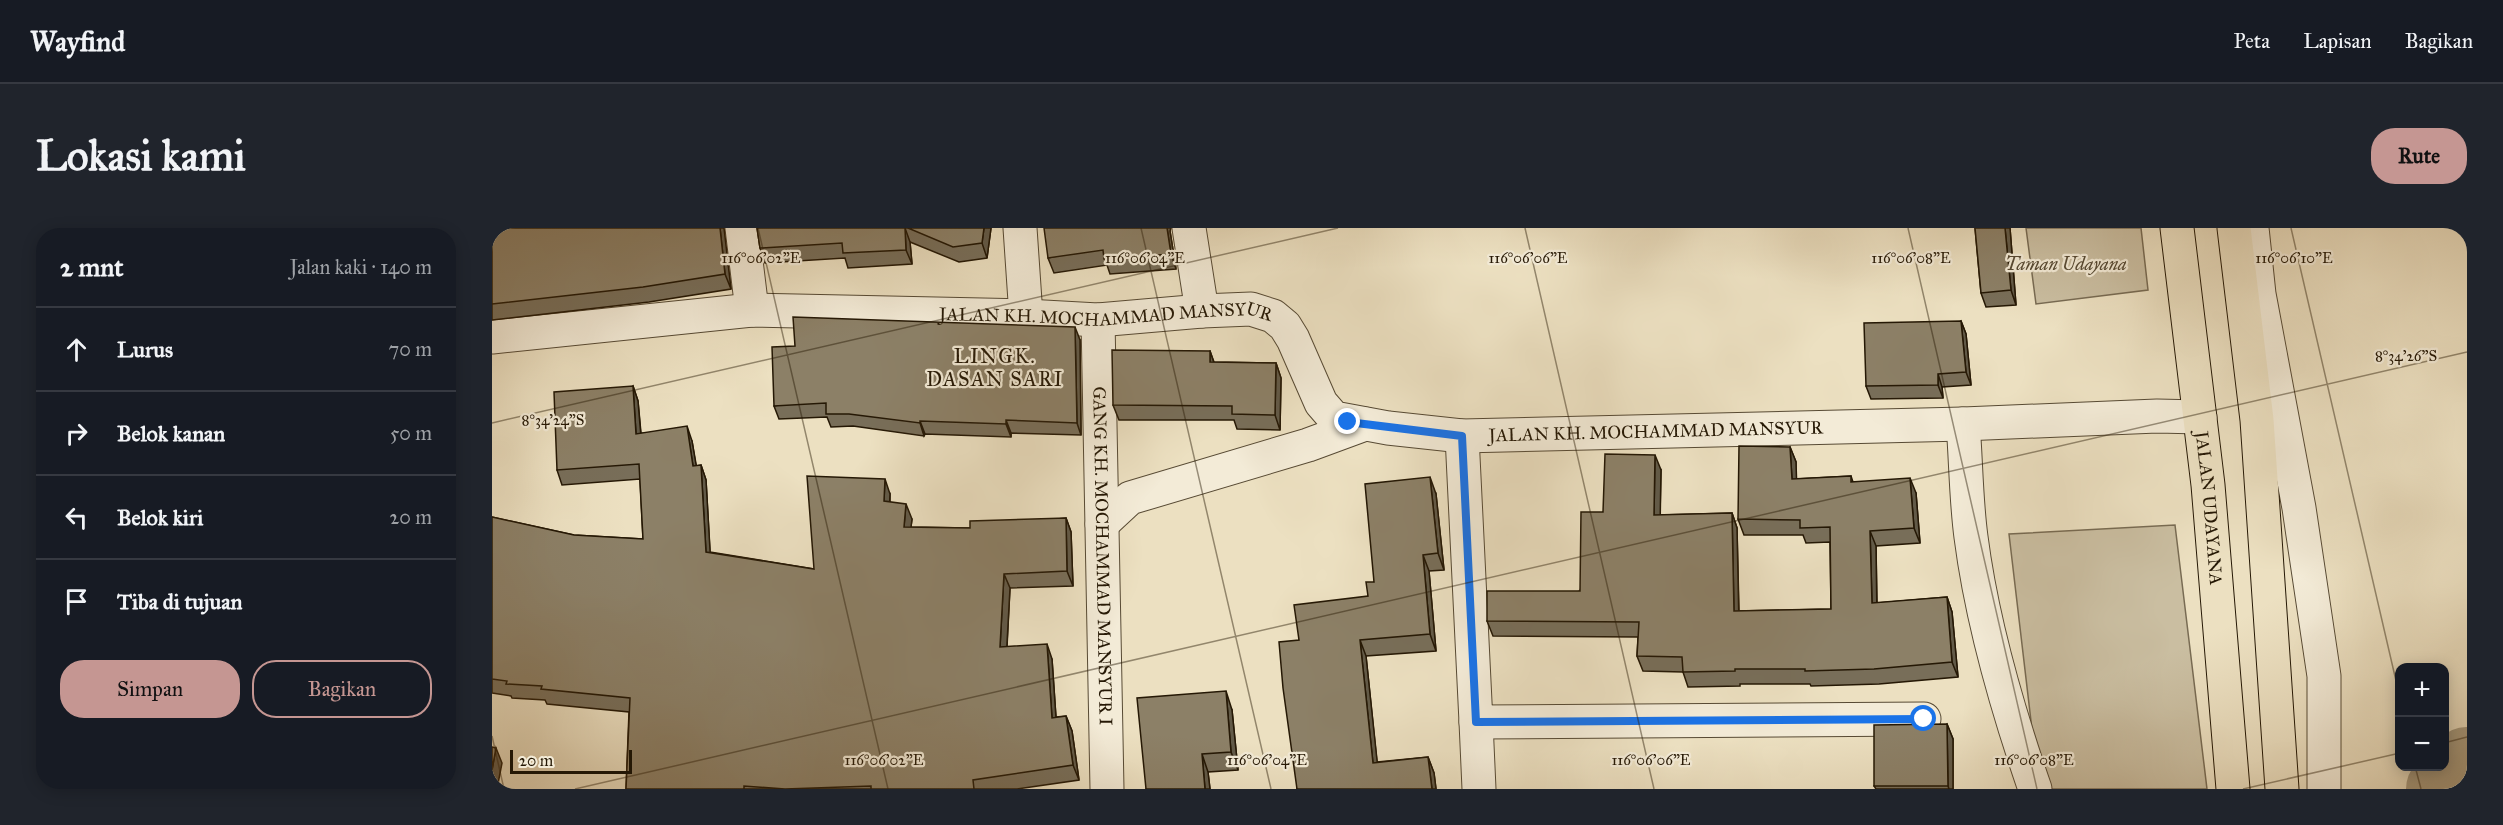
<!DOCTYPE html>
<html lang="id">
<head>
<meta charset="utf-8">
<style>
	:root { --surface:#171b24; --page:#20242c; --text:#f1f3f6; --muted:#9ea1a6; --line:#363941; --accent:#c59692 }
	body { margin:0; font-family:"IM FELL Great Primer",serif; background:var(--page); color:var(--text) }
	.controls { position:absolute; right:18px; bottom:18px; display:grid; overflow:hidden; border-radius:12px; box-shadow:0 3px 15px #0003 }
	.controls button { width:54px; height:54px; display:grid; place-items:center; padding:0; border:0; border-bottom:2px solid var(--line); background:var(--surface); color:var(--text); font:30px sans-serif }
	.scale { position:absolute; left:18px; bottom:15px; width:122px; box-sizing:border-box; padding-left:6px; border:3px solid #251805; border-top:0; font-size:16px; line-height:21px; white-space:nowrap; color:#251805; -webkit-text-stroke:4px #f3ebd7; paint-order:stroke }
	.stop { position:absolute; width:18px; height:18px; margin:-14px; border:4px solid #1a73e8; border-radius:50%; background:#fff }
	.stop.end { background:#1a73e8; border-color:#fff; box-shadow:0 2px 6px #0008 }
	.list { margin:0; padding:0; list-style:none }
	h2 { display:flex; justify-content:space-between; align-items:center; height:78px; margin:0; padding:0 24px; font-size:26px }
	h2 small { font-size:20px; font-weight:400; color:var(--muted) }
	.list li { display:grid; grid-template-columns:39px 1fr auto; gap:18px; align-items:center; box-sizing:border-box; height:84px; padding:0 24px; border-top:2px solid var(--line) }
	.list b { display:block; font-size:22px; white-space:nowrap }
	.list em { font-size:20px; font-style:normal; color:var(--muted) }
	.actions { display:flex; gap:12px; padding:18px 24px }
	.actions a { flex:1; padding:14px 0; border:2px solid var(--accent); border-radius:24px; text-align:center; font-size:21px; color:var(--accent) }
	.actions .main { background:var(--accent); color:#111 }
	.icon { flex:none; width:33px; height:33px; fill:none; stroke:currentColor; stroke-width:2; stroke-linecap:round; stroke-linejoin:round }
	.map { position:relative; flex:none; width:1975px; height:561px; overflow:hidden; border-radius:24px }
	header { display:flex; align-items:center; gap:36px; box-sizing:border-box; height:84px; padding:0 30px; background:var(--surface); border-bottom:2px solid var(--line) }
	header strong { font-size:28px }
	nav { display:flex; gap:33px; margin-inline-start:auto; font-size:21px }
	.intro { display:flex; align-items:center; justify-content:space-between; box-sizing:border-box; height:144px; padding:0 36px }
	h1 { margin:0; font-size:42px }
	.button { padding:15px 27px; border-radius:24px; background:var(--accent); color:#111; font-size:21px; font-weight:700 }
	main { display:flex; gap:36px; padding:0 36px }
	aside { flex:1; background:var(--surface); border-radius:24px; box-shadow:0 3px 15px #0003 }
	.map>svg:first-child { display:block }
	.green { fill:#cabea1; stroke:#786b53; stroke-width:1.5 }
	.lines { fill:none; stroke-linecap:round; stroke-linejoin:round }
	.river { stroke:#a89c81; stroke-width:74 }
	.minor-casing { stroke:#574a34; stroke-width:35 }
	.major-casing { stroke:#251805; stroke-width:35 }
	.minor { stroke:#f3ebd7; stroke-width:33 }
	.major { stroke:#ece0c1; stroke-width:33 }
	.wall { fill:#786e59; stroke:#251805; stroke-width:1.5 }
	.shaded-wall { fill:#625a48; stroke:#251805; stroke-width:1.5 }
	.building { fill:#8c8067; stroke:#251805; stroke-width:1.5 }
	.route { stroke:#1a73e8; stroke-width:8 }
	.ticks { fill:none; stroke:#251805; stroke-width:1.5; stroke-opacity:0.45 }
	.labels { text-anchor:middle; stroke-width:4.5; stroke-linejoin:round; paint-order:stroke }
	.park-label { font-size:18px; font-style:italic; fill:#574a34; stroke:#f3ebd7 }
	.street-label { font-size:18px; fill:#251805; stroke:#f3ebd7 }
	.neighbourhood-label { font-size:20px; letter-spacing:1.5px; fill:#251805; stroke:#f3ebd7 }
	.ticks-label { font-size:15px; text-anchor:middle; fill:#251805; stroke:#f3ebd7; stroke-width:4.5; stroke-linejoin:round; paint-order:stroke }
</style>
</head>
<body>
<header>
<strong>Wayfind</strong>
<nav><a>Peta</a><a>Lapisan</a><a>Bagikan</a></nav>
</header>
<div class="intro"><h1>Lokasi kami</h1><a class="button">Rute</a></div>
<main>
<aside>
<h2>2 mnt<small>Jalan kaki · 140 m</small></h2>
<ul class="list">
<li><svg class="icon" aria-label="ahead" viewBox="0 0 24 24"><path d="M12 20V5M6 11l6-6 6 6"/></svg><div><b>Lurus</b></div><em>70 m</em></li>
<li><svg class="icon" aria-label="right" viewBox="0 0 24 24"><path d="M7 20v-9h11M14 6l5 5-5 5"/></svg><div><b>Belok kanan</b></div><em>50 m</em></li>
<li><svg class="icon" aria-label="left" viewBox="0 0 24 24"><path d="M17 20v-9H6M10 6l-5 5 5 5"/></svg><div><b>Belok kiri</b></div><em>20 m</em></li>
<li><svg class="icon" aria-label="arrive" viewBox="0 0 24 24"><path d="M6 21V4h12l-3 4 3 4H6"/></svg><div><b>Tiba di tujuan</b></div></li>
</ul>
<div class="actions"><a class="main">Simpan</a><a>Bagikan</a></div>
</aside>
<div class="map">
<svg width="1975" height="561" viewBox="0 0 1975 561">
	<rect width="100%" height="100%" fill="#ece0c1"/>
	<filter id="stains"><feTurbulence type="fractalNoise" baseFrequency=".00333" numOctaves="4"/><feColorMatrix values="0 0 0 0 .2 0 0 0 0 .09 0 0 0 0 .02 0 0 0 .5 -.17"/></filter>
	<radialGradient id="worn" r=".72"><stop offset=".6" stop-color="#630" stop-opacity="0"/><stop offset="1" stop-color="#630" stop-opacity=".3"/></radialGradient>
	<!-- green -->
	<g class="green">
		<polygon points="1534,0 1649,0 1656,62 1544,76"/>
		<polygon points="1683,297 1715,561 1547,561 1517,306"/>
	</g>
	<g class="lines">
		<!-- river -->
		<polyline class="river" points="1951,561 1975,536"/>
		<defs>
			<g id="minor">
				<polyline points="250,0 260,82"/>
				<polyline points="528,0 534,88"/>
				<polyline points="697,0 710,83"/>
				<polyline points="1760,0 1767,66 1807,280 1832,448 1832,561"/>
				<path id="s1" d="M 606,92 L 615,561"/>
				<path id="s2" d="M 0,109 L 260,82 L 534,88 L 606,92 L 710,83 L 759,81 L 781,88 L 793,98 L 801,111 L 829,175 L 842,190 L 896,200 L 970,208 L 1471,196 L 1665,188 L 1708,189"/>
				<path d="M 1471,196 C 1474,233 1474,272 1479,309 C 1490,395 1515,480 1543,561"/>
				<polyline points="970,208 984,494 1432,491"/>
				<polyline points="610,296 638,270 816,217 873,196"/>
				<polyline points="984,494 987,561"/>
			</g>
			<g id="major">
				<path id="s3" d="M 1685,0 L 1716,257 L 1741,561"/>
				<polyline points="1742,0 1765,192 1790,561"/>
			</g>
		</defs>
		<!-- minor casing -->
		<use href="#minor" class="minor-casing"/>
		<!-- major casing -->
		<use href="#major" class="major-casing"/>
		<!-- minor -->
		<use href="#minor" class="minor"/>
		<!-- major -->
		<use href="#major" class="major"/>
	</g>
	<!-- wall -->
	<g class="wall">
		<polygon points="0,0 231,2 239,61 157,74 0,92"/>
		<polygon points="265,0 499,0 495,30 467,34 418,14 420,36 356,40 353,30 273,35 268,20"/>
		<polygon points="1483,0 1518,0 1524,77 1494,79 1489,65"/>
		<polygon points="678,3 684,41 618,46 615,37 562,45 556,30"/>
		<polygon points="1469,93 1474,106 1479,157 1450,159 1451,170 1379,171 1374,158"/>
		<polygon points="588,112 589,207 519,205 519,209 433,206 432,208 361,198 339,199 335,189 287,191 282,178"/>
		<polygon points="718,123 722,134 784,135 789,150 788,202 745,201 742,192 627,192 621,177"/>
		<polygon points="141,158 146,173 149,205 200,213 204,238 209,237 214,252 218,324 322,341 398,266 398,274 420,291 419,299 478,300 574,290 579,304 581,358 518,360 515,419 560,431 564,489 574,488 580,503 587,552 525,561 134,561 137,484 55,476 53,472 20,470 19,468 0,465 0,289 82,307 151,311 148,251 70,257 65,242"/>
		<polygon points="1298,219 1304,234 1304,251 1359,248 1361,254 1424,265 1428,315 1384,318 1385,375 1455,369 1460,384 1466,449 1387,456 1319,458 1318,456 1248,456 1248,458 1196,459 1191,444 1151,443 1145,428 1146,409 1001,408 995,393 1088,363 1111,284 1169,242 1168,287 1240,285 1245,300 1247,383 1339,381 1338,314 1314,315 1311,307 1252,307 1246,291"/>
		<polygon points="944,266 952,342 937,343 944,423 874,428 885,534 936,529 942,545 944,561 805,561 807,412 876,368 882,354"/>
		<polygon points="740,482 746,542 716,544 718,561 654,561"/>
		<polygon points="1455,496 1461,511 1461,561 1384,561 1382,558"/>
	</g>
	<!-- shaded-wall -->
	<g class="shaded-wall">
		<polygon points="228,0 232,0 239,61 233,46"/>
		<polygon points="413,0 418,14 420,36 414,22"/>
		<polygon points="492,0 499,0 495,30 490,15"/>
		<polygon points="675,0 679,0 678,3 684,41 679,26"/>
		<polygon points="1513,0 1518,0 1524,77 1519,62"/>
		<polygon points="1469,93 1474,106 1479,157 1474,144"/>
		<polygon points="583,99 588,112 589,207 585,195"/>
		<polygon points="718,123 723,138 718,134"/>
		<polygon points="784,135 789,150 788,202 783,187"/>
		<polygon points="1446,146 1450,159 1451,170 1446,157"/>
		<polygon points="141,158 146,173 150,221 144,206"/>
		<polygon points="514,192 519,205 519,209 514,196"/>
		<polygon points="428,193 433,206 432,208 428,195"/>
		<polygon points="195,198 200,213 207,253 201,238"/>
		<polygon points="1298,219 1304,234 1305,266 1300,251"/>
		<polygon points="1163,227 1169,242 1168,302 1162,287"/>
		<polygon points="209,237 214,252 219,339 214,324"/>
		<polygon points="938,249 944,266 952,342 946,325"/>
		<polygon points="1418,250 1424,265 1428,315 1422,300"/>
		<polygon points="393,251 398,266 397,288 392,273"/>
		<polygon points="414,276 420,291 417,314 412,299"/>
		<polygon points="1240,285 1245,300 1247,398 1242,383"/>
		<polygon points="574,290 579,304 581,358 575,343"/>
		<polygon points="1378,303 1384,318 1385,390 1380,375"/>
		<polygon points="931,327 937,343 944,423 938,406"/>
		<polygon points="512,346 518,360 514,434 508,419"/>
		<polygon points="1455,369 1460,384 1466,449 1460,434"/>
		<polygon points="868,412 874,428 887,551 881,535"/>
		<polygon points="555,416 560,431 565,505 560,490"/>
		<polygon points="734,463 740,482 746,542 739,524"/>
		<polygon points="574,488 580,503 587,552 581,537"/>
		<polygon points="1455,496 1461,511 1461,561 1457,561 1456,558"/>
		<polygon points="4,520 10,535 5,561 0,561 0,542"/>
		<polygon points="710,526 716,544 718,561 713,561"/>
		<polygon points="936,529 942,545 944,561 940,561"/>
	</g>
	<!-- building -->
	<g class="building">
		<polygon points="0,0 228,0 233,46 151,59 0,76"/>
		<polygon points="265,0 413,0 414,22 351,25 350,15 268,20"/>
		<polygon points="416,0 492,0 490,15 461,19"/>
		<polygon points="552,0 675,0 679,26 612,31 611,22 556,30"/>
		<polygon points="1483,0 1513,0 1519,62 1489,65"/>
		<polygon points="301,89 583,99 585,195 514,192 514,196 428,193 428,195 357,186 334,186 334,175 282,178 280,119 303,118"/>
		<polygon points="1469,93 1474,144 1446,146 1446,157 1374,158 1372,95"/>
		<polygon points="620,122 718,123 718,134 784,135 783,187 740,186 740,178 621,177"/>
		<polygon points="141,158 144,206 195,198 201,238 209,237 214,324 322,341 315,248 393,251 392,273 414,276 412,299 478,300 478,293 574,290 575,343 512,346 508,419 555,416 560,490 574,488 581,537 481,552 482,561 379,561 379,558 293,561 252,558 252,561 134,561 138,470 49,461 50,458 14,456 15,453 0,451 0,289 82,307 151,311 147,236 65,242 62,164"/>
		<polygon points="1247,218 1298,219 1300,251 1359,248 1359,254 1418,250 1422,300 1378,303 1380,375 1455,369 1460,434 1382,441 1313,443 1313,441 1243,441 1243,443 1191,444 1190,429 1145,428 1147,394 995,393 995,363 1088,363 1089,284 1111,284 1113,226 1163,227 1162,287 1240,285 1242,383 1339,381 1338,299 1308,300 1308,292 1246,291"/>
		<polygon points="938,249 946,325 931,327 938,406 868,412 881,535 936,529 940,561 805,561 791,460 787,414 807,412 802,377 876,368 874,354 882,354 873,256"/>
		<polygon points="734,463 739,524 710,526 713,561 654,561 645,470"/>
		<polygon points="1455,496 1456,558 1382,558 1382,497"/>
		<polygon points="0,519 4,520 0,542"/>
	</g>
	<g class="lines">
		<!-- route -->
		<polyline class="route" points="856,194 970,208 984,494 1432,491"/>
	</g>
	<!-- ticks -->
	<path class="ticks" d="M 266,0 L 396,561M 649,0 L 779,561M 1033,0 L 1162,561M 1416,0 L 1545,561M 1799,0 L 1908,470M 0,195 L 846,0M 0,508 L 12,561M 1952,515 L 1975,509M 1923,538 L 1929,561M 83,561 L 1975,124M 1751,561 L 1908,525"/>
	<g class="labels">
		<!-- park labels -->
		<g class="park-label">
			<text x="1574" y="42">Taman Udayana</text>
		</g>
		<!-- street labels -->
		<g class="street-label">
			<text dy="6" stroke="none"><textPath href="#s2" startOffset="616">JALAN KH. MOCHAMMAD MANSYUR</textPath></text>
			<text dy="6" stroke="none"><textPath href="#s2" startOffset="1228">JALAN KH. MOCHAMMAD MANSYUR</textPath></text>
			<text dy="6" stroke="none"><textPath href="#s3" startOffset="282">JALAN UDAYANA</textPath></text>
			<text dy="6" stroke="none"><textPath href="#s1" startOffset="236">GANG KH. MOCHAMMAD MANSYUR I</textPath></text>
		</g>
		<!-- neighbourhood labels -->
		<g class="neighbourhood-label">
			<text x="503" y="135">LINGK.<tspan x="503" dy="23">DASAN SARI</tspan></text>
		</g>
	</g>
	<g class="ticks-label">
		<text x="269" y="35">116°06'02"E</text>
		<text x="653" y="35">116°06'04"E</text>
		<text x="1036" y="35">116°06'06"E</text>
		<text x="1419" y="35">116°06'08"E</text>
		<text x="1802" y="35">116°06'10"E</text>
		<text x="1914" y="133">8°34'26"S</text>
		<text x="61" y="197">8°34'24"S</text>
		<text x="392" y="537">116°06'02"E</text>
		<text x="775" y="537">116°06'04"E</text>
		<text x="1159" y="537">116°06'06"E</text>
		<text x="1542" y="537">116°06'08"E</text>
	</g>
	<rect width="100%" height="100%" filter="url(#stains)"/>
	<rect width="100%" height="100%" fill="url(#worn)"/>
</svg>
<div class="controls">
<button>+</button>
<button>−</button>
</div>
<div class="scale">20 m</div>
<div class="stop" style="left:1432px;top:491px"></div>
<div class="stop end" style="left:856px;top:194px"></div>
</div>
</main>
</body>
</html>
